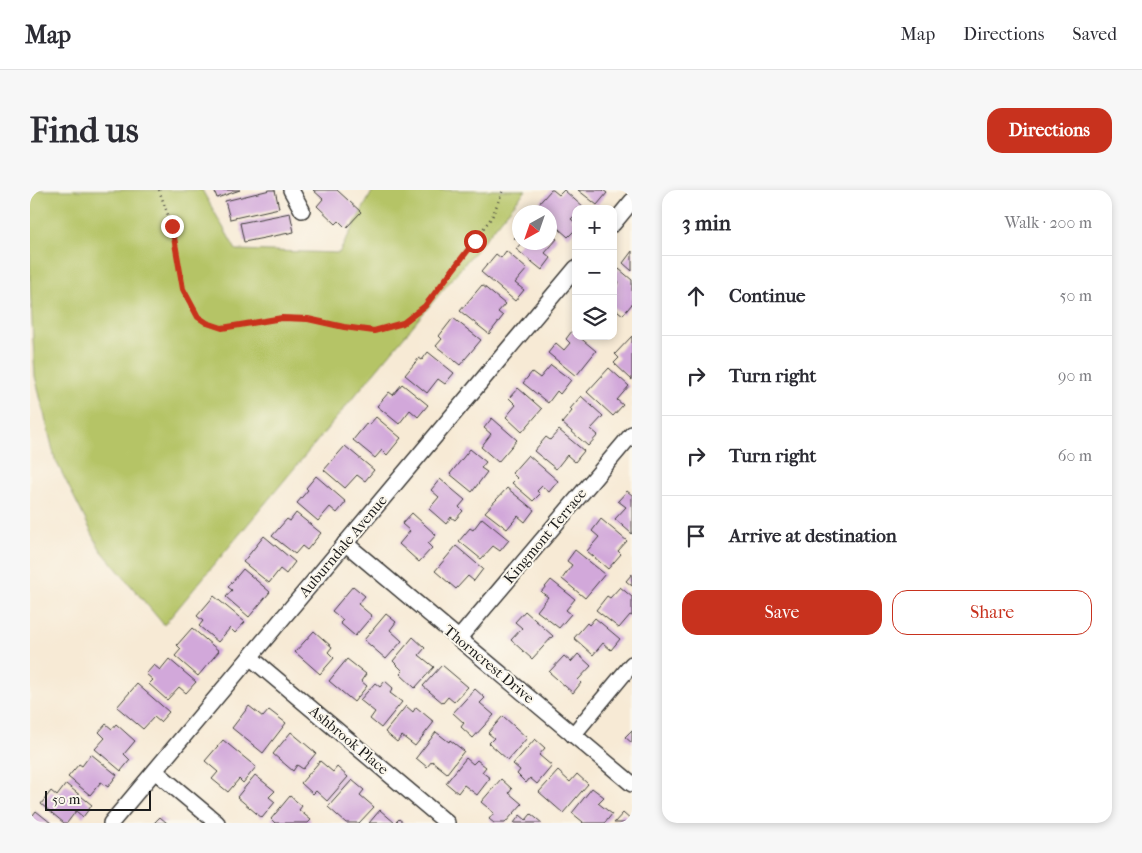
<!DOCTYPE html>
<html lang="en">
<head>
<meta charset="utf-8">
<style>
	:root { --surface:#fff; --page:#f7f7f7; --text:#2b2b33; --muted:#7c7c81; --line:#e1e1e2; --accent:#c8321e }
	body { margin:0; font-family:"IM FELL French Canon",serif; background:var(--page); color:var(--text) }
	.controls { position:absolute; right:15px; top:15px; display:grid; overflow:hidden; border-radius:10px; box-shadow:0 2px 8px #0003 }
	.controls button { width:45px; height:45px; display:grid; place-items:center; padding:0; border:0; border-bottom:1px solid var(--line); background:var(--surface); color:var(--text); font:25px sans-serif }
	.compass { position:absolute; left:482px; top:15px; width:45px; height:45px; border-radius:50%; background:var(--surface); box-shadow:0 2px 8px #0003; rotate:220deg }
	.scale { position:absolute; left:15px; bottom:12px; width:106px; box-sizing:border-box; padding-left:5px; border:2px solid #1c1c1c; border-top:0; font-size:14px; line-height:18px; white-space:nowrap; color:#1c1c1c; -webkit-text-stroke:4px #fbf7ec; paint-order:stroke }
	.stop { position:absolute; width:15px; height:15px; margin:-11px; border:4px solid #c8321e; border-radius:50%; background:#fff }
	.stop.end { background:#c8321e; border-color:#fff; box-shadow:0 1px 5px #0008 }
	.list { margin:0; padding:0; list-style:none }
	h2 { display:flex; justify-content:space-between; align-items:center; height:65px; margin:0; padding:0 20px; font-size:21px }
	h2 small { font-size:16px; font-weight:400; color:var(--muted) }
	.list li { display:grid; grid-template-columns:32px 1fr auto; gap:15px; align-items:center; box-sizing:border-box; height:80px; padding:0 20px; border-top:1px solid var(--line) }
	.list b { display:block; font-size:19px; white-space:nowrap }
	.list em { font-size:16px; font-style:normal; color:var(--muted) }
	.actions { display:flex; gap:10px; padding:15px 20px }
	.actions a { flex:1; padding:11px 0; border:1px solid var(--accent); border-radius:15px; text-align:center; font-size:18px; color:var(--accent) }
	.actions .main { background:var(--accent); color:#fff }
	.icon { flex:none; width:28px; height:28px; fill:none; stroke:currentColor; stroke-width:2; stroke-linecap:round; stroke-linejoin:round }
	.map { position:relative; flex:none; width:602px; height:633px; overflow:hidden; border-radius:15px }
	header { display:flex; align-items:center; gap:30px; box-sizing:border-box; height:70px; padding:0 25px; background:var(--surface); border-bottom:1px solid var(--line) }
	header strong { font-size:24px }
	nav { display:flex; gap:28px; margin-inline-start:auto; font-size:18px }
	.intro { display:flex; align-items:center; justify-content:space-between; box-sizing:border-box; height:120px; padding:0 30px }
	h1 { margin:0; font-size:35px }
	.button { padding:12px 22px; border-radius:15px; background:var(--accent); color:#fff; font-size:18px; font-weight:700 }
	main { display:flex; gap:30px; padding:0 30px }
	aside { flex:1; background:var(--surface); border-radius:15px; box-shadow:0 2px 8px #0003 }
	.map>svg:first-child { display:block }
	.green { fill:#b5c466; stroke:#687041 }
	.building { fill:#d2a8da }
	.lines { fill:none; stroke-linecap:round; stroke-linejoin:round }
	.minor-casing { stroke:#3d3b38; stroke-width:18 }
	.path { stroke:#3d3b38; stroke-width:2.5; stroke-dasharray:1 4; stroke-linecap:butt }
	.minor { stroke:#fff; stroke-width:15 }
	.route { stroke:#c8321e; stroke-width:6 }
	.labels { text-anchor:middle; stroke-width:4; stroke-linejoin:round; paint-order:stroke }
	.street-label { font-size:15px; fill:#1c1c1c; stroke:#fbf7ec }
</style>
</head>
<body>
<header>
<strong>Map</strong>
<nav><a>Map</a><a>Directions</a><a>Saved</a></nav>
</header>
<div class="intro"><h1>Find us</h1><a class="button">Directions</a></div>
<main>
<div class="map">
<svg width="602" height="633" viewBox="0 0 602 633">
	<rect width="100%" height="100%" fill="#fbf7ec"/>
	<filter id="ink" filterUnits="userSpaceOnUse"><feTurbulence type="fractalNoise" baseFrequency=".02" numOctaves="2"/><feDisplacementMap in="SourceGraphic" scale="10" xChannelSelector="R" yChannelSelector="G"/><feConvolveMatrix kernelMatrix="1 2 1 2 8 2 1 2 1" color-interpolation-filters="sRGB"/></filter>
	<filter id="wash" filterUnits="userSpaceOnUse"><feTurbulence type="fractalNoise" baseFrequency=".0096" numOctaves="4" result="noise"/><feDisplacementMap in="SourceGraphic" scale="20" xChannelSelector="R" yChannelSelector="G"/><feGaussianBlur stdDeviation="1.12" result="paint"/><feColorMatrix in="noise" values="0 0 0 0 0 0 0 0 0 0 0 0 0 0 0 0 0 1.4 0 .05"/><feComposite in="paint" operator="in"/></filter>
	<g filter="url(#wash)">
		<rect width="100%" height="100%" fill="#f7ead5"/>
		<!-- green -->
		<polygon class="green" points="0,0 172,0 206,60 309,63 343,0 496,0 134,435 70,359 25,269 5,186 0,94"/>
		<g id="blocks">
			<!-- building -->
			<g class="building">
				<polygon points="184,0 210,0 187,8"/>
				<polygon points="240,0 245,0 249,18 200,29 195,11"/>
				<polygon points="283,0 307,0 331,22 316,38 309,31 306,34 287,16 293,9"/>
				<polygon points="521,0 523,0 529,5 534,0 555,19 546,19 546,24 541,29 546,33 546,39 538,47 520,31 520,22 510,22 505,18"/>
				<polygon points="548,0 573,0 577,3 567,15"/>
				<polygon points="260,23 264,42 214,52 210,33"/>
				<polygon points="490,42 490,52 484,48"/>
				<polygon points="520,43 527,49 515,63 521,68 512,80 486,59 492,52 520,52"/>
				<polygon points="476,61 497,79 485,93 494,100 485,111 451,82 466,64 471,68"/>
				<polygon points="602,61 602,81 593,73"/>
				<polygon points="589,79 602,90 602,114 593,125 583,117 583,99 589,92 583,86"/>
				<polygon points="452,95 475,114 468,122 473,126 459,144 430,121"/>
				<polygon points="423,128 451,150 430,175 406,156 412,149 409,146"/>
				<polygon points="542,141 566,161 546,186 518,163 526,153 534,160 540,153 536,149"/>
				<polygon points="602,146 602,190 584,173 589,168 585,164"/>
				<polygon points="398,162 424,183 415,194 408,189 397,203 375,185 389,168 392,170"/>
				<polygon points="521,175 541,190 530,204 527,201 518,213 493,193 502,182 510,188"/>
				<polygon points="579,178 599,196 587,210 593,215 583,226 557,202"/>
				<polygon points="372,194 398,215 388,227 380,220 369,234 347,216 359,202 363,205"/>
				<polygon points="488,198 512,219 492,242 476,227 486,215 479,208"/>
				<polygon points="551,206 573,226 561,239 568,245 558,256 532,233 542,221 540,219"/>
				<polygon points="346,227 371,248 357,265 352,260 345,268 323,250 337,233 339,235"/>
				<polygon points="462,228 487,250 468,272 451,257 461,244 454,238"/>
				<polygon points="529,240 554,261 545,272 537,265 526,279 504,261 516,247 520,250"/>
				<polygon points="315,256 344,280 335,291 327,285 315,298 294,280"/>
				<polygon points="440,259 456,272 451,278 457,282 442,302 420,284"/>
				<polygon points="498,265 528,291 519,302 512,296 507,301 510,304 503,311 482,293 487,288 482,283"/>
				<polygon points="286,286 316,312 307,323 300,317 288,331 267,313 278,300 276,298"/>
				<polygon points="410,289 435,310 429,317 433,321 425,330 421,327 416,334 399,319 409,307 401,300"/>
				<polygon points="477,298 504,320 495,332 488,326 477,339 455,322"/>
				<polygon points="597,301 602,305 602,344 585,329 596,317 588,311"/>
				<polygon points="266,323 291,343 277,360 272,356 265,364 242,346 257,329 260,331"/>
				<polygon points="382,323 406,345 398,354 402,358 389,372 369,354 380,341 372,334"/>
				<polygon points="452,328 479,350 470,361 463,356 451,369 429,351 440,338 443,340"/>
				<polygon points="571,329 597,351 588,361 591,364 578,379 557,361 569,347 562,341"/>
				<polygon points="234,346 265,372 256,384 250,379 239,393 213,372"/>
				<polygon points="426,356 453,379 444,391 438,386 426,399 405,381"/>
				<polygon points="545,360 575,384 555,408 532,389 542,375 537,371"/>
				<polygon points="213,379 240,402 219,427 196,407 202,400 198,397"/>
				<polygon points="602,384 602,396 596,391"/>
				<polygon points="521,390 545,409 536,420 541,424 529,438 507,421 518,407 511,402"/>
				<polygon points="323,396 335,406 328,414 342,426 325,446 310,433 313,430 302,421"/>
				<polygon points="590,397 602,407 602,426 600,425 589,438 566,420 577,406 580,408"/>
				<polygon points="184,406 215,432 205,443 200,438 188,452 169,436 173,431 167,426"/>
				<polygon points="495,421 523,446 502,469 481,450 492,438 485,432"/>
				<polygon points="356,424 366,432 360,440 372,451 356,469 334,450"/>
				<polygon points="565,428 590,449 581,460 573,453 563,465 544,448 557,433 559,435"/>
				<polygon points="162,438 189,461 168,486 145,466 151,459 147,455"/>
				<polygon points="284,441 302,457 298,462 304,468 290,484 265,462"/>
				<polygon points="383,447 395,458 389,465 404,477 385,498 370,484 373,481 363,471"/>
				<polygon points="548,464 561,476 548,490 551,493 543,503 519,482 534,466 541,472"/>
				<polygon points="139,469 166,492 156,503 149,497 137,510 119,494 123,490 116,484 124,475 130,480"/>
				<polygon points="317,469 336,484 331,491 337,496 324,512 299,491"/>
				<polygon points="412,475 438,497 424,512 418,507 413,513 393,496"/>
				<polygon points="355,491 363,498 360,503 372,512 351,538 340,529 345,522 330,510 345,493 350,497"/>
				<polygon points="107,494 139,522 130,532 124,527 113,539 87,517"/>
				<polygon points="445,499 455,508 450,513 464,525 443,548 431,537 434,533 423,523"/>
				<polygon points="219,516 233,527 239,520 256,533 233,563 202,538"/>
				<polygon points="376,516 383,522 386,517 404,532 385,556 372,546 367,552 355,542"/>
				<polygon points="473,526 497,548 478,570 459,553 464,548 458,543"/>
				<polygon points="76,534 82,539 86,534 105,551 94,564 100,570 91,581 65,559 75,548 69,542"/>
				<polygon points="602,540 602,553 595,547"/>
				<polygon points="261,542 286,563 273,579 267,575 263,581 243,564"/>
				<polygon points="406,542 419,552 420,550 434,561 417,583 402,571 397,577 386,568"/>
				<polygon points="505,549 515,558 509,565 522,576 507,594 500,588 496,593 487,584 490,580 483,574"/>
				<polygon points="193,550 226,577 213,593 209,589 198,602 182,589 188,582 175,571"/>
				<polygon points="61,564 87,585 78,597 71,592 60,605 38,587 49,574 52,576"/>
				<polygon points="436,568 443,574 447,570 456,577 452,582 460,588 447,605 434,595 428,603 416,593"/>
				<polygon points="290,571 303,582 307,577 318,587 297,611 286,601 283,604 271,593"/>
				<polygon points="528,581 540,592 547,584 558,594 533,623 509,602"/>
				<polygon points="225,585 245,601 239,607 245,612 232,628 207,607"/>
				<polygon points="471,589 482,599 479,603 492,614 475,633 464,633 459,629 464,623 451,612"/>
				<polygon points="322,590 334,600 330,605 344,617 329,633 316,633 298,617"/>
				<polygon points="36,594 62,615 53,627 46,621 37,633 34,633 11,614 21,601 27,606"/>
				<polygon points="562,598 574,607 568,613 582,624 575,633 552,633 553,632 542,623"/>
				<polygon points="260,606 272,616 269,620 281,630 278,633 245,633 241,629"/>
				<polygon points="350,620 365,633 369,629 374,633 339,633"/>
				<polygon points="6,621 21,633 0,633 0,629"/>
				<polygon points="593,623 602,631 601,633 584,633"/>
				<polygon points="501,624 512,633 484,633 490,625 496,630"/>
				<polygon points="130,627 137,633 124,633"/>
			</g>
		</g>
	</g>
	<g filter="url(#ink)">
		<use href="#blocks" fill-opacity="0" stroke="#3d3b38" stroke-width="1"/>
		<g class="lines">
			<defs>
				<g id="minor">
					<polyline points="261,0 272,20"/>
					<polyline points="583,34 602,11"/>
					<polyline points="315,353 602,594"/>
					<polyline points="429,448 602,244"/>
					<polyline points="220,467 417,633"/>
					<polyline points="543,545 602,474"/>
					<polyline points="125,581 187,633"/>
					<polyline points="81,633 546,78"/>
				</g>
			</defs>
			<!-- minor casing -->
			<use href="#minor" class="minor-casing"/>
			<!-- path -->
			<polyline class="path" points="129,0 142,36 153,99 168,127 177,133 192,138 252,128 278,129 314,137 344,141 373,133 395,116 462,27 473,0"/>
			<!-- minor -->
			<use href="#minor" class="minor"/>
		</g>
	</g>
	<g class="lines" filter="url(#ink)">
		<!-- route -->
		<polyline class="route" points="142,36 153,99 168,127 177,133 192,138 252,128 278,129 314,137 344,141 373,133 395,116 445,51"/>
	</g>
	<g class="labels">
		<!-- street labels -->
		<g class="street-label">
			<text transform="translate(515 346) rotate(-50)" y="5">Kingmont Terrace</text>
			<text transform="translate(313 356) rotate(-50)" y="5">Auburndale Avenue</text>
			<text transform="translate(459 474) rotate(40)" y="5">Thorncrest Drive</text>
			<text transform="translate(319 550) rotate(40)" y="5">Ashbrook Place</text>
		</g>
	</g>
</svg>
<div class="controls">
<button>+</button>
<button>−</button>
<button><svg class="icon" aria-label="layers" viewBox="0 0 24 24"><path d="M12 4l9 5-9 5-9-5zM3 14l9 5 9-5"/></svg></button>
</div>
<svg class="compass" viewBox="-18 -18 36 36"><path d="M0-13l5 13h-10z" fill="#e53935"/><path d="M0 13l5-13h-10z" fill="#7c7c81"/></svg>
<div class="scale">50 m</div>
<div class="stop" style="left:445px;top:51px"></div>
<div class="stop end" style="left:142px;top:36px"></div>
</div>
<aside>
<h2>3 min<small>Walk · 200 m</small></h2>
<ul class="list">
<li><svg class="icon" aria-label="ahead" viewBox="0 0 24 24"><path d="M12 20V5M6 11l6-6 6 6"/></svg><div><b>Continue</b></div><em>50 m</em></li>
<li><svg class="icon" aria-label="right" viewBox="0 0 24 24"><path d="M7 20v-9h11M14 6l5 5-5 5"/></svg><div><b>Turn right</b></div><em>90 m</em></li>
<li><svg class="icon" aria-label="right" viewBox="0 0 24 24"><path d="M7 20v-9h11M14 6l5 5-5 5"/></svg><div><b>Turn right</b></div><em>60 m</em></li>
<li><svg class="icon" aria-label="arrive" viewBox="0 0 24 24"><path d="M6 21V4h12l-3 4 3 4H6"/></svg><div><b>Arrive at destination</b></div></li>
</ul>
<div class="actions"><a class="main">Save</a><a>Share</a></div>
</aside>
</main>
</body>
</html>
